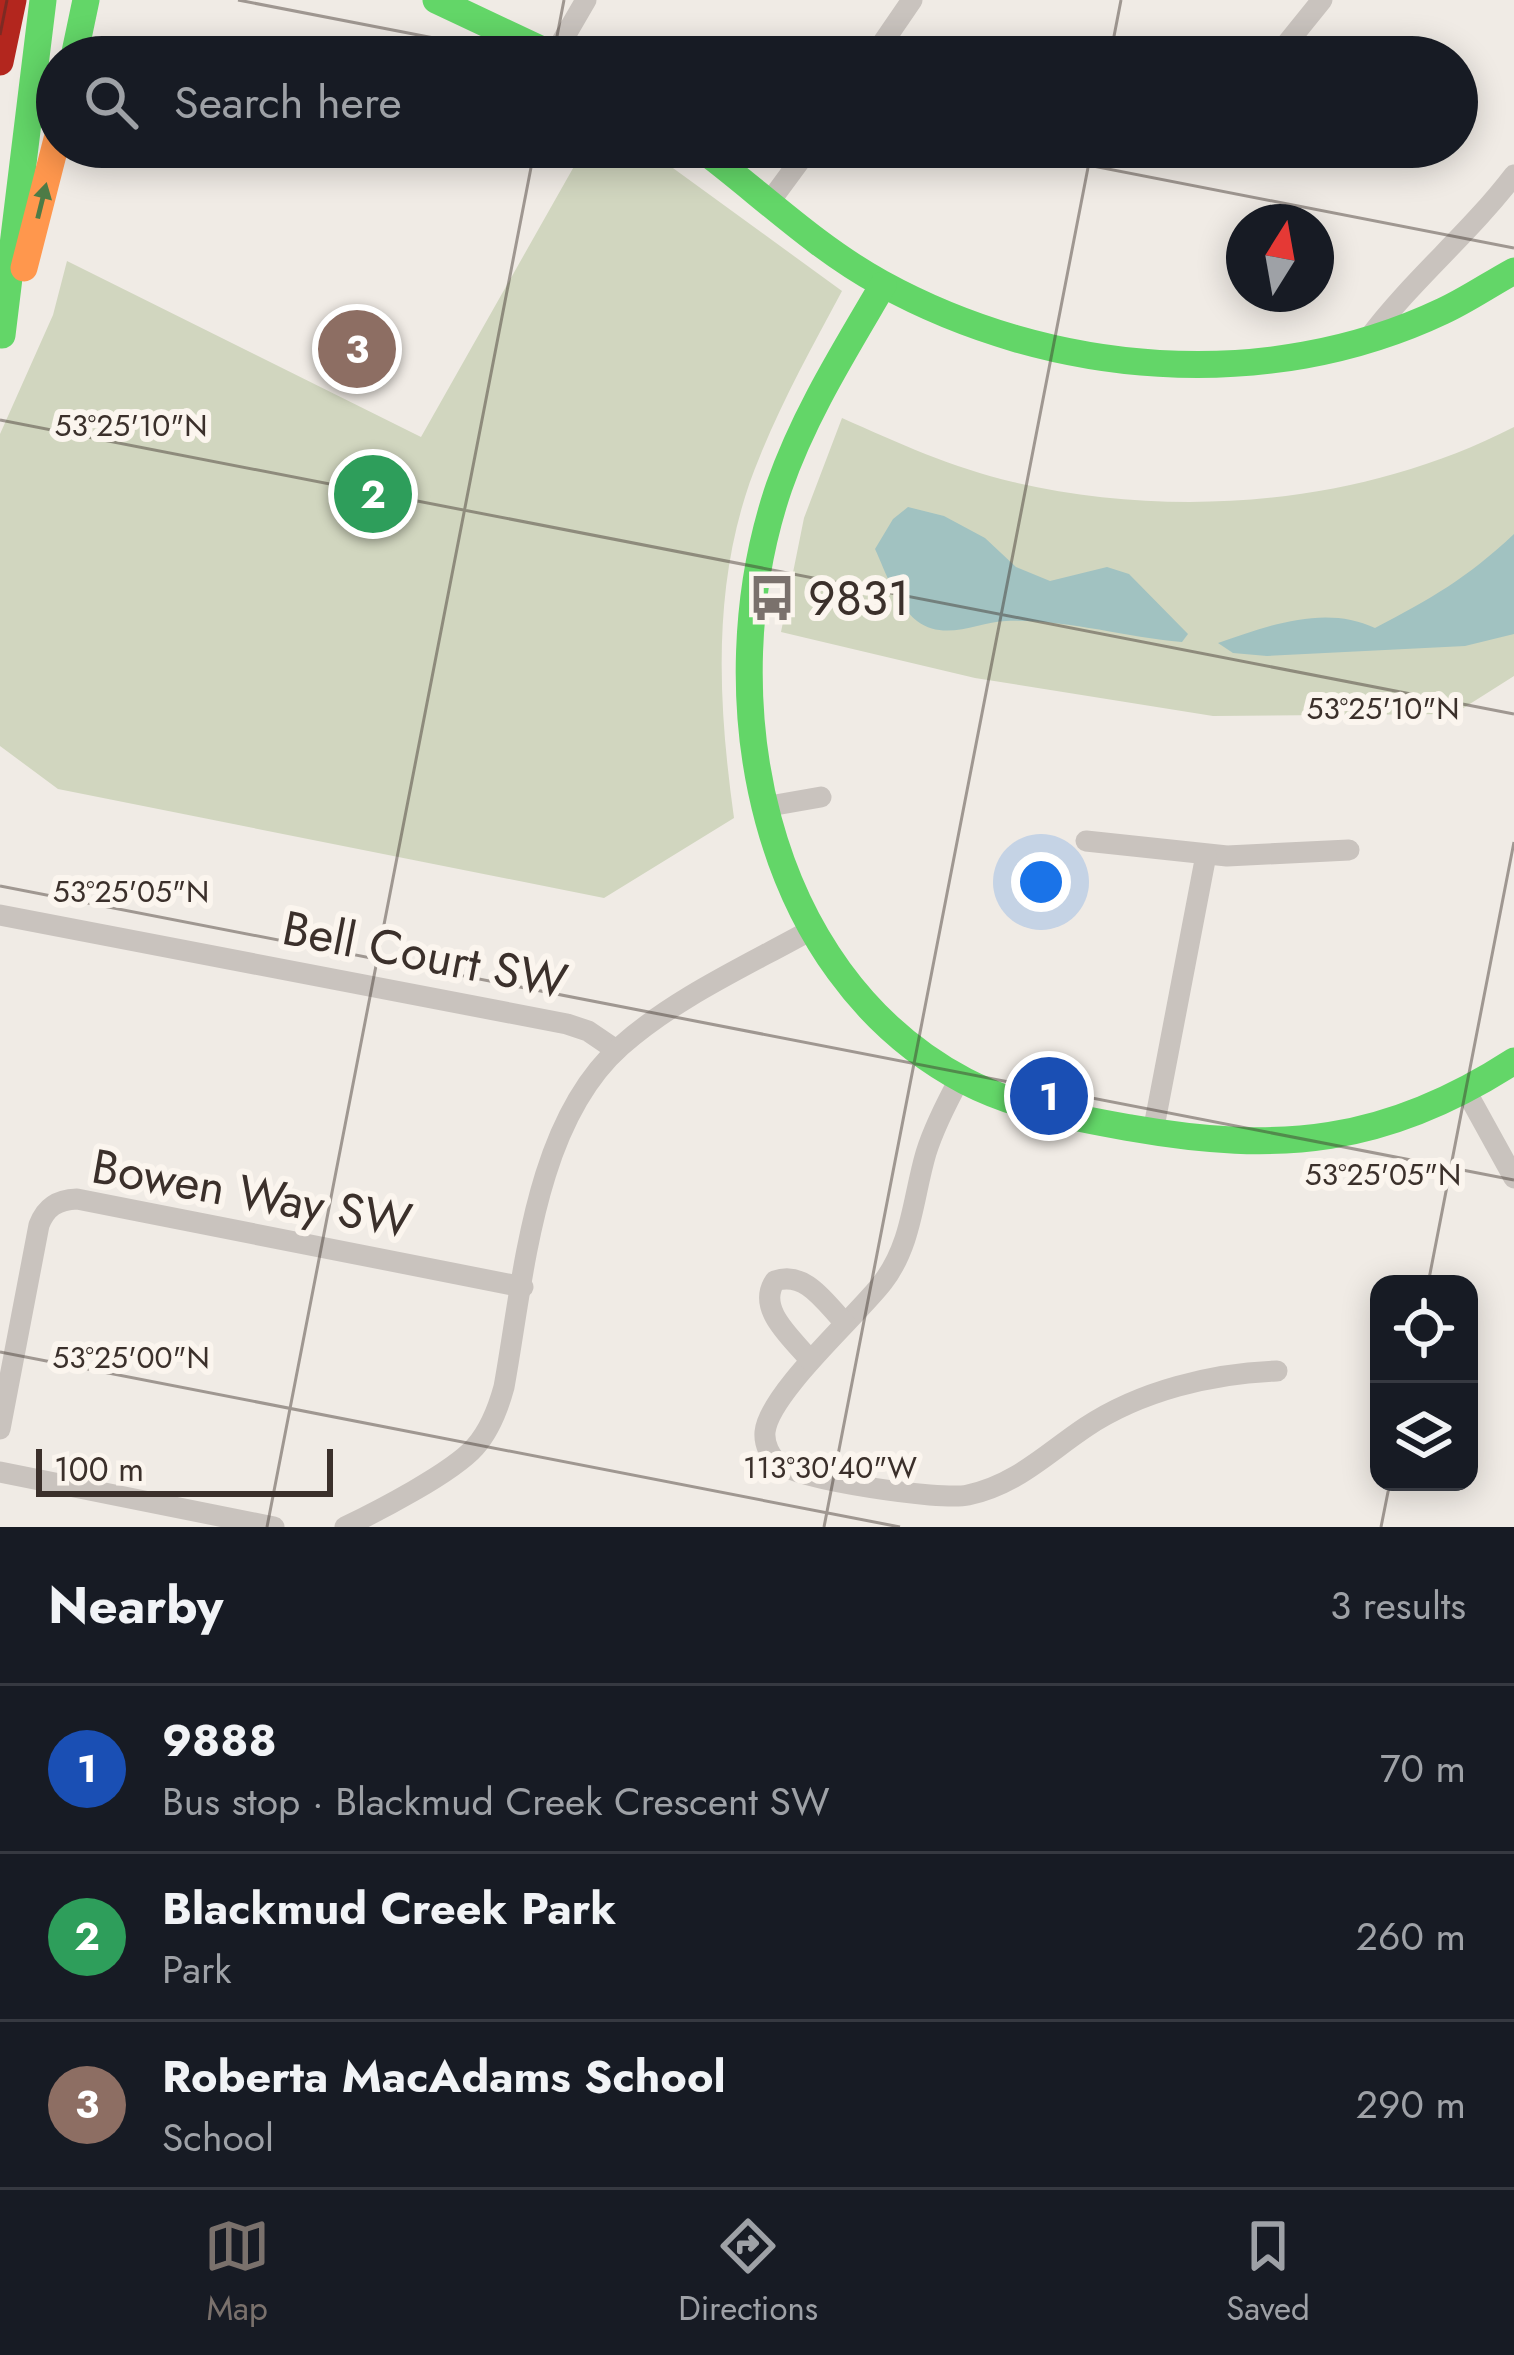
<!DOCTYPE html>
<html lang="en">
<head>
<meta charset="utf-8">
<style>
	:root { --surface:#171b24; --page:#20242c; --text:#f1f3f6; --muted:#9ea1a6; --line:#363941; --accent:#7a716c }
	body { margin:0; font-family:Jost,sans-serif; background:var(--page); color:var(--text) }
	.controls { position:absolute; right:36px; bottom:36px; display:grid; overflow:hidden; border-radius:24px; box-shadow:0 6px 30px #0003 }
	.controls button { width:108px; height:108px; display:grid; place-items:center; padding:0; border:0; border-bottom:3px solid var(--line); background:var(--surface); color:var(--text); font:60px sans-serif }
	.compass { position:absolute; left:1226px; top:204px; width:108px; height:108px; border-radius:50%; background:var(--surface); box-shadow:0 6px 30px #0003; rotate:11deg }
	.scale { position:absolute; left:36px; bottom:30px; width:297px; box-sizing:border-box; padding-left:12px; border:6px solid #3b302b; border-top:0; font-size:33px; line-height:42px; white-space:nowrap; color:#3b302b; -webkit-text-stroke:9px #fbf5ee; paint-order:stroke }
	.you { position:absolute; left:1041px; top:882px; width:42px; height:42px; margin:-30px; border:9px solid #fff; border-radius:50%; background:#1a73e8; box-shadow:0 0 0 18px #1a73e833 }
	.badge { display:grid; place-items:center; width:78px; height:78px; border-radius:50%; background:var(--accent); color:#fff; font-size:39px; font-weight:700 }
	.pin { position:absolute; translate:-50% -50%; border:6px solid #fff; box-shadow:0 3px 12px #0006 }
	.list { margin:0; padding:0; list-style:none }
	h2 { display:flex; justify-content:space-between; align-items:center; height:156px; margin:0; padding:0 48px; font-size:51px }
	h2 small { font-size:39px; font-weight:400; color:var(--muted) }
	.list li { display:grid; grid-template-columns:78px 1fr auto; gap:36px; align-items:center; box-sizing:border-box; height:168px; padding:0 48px; border-top:3px solid var(--line) }
	.list b { display:block; font-size:45px; white-space:nowrap }
	.list p { margin:0; font-size:39px; white-space:nowrap; color:var(--muted) }
	.list em { font-size:39px; font-style:normal; color:var(--muted) }
	.icon { flex:none; width:66px; height:66px; fill:none; stroke:currentColor; stroke-width:2; stroke-linecap:round; stroke-linejoin:round }
	.map { position:relative; flex:none; width:1514px; height:1527px; overflow:hidden }
	.search { position:absolute; background:var(--surface); box-shadow:0 6px 30px #0003; left:36px; right:36px; top:36px; height:132px; display:flex; align-items:center; gap:30px; box-sizing:border-box; padding:0 42px; border-radius:66px; color:var(--muted); font-size:45px }
	.sheet { height:660px; background:var(--surface) }
	nav { display:flex; justify-content:space-around; align-items:center; box-sizing:border-box; height:168px; border-top:3px solid var(--line); background:var(--surface); font-size:33px; color:var(--muted) }
	nav a { display:grid; justify-items:center; gap:6px }
	nav .on { color:var(--accent) }
	.map>svg:first-child { display:block }
	.green { fill:#d1d6bf }
	.water { fill:#a1c2c1 }
	.lines { fill:none; stroke-linecap:round; stroke-linejoin:round }
	.street { stroke:#c9c3be; stroke-width:21 }
	.fast { stroke:#63d668; stroke-width:27 }
	.slow { stroke:#ff974d; stroke-width:27 }
	.jam { stroke:#b3261e; stroke-width:27 }
	.oneway { fill:#4d7b46 }
	.ticks { fill:none; stroke:#3b302b; stroke-width:3; stroke-opacity:0.45 }
	.labels { text-anchor:middle; stroke-width:12; stroke-linejoin:round; paint-order:stroke }
	.poi-label { font-size:48px; fill:#3b302b; stroke:#fbf5ee; text-anchor:start }
	.street-label { font-size:48px; fill:#3b302b; stroke:#fbf5ee }
	.ticks-label { font-size:30px; text-anchor:middle; fill:#3b302b; stroke:#fbf5ee; stroke-width:12; stroke-linejoin:round; paint-order:stroke }
</style>
</head>
<body>
<div class="map">
<svg width="1514" height="1527" viewBox="0 0 1514 1527">
	<rect width="100%" height="100%" fill="#f0ebe5"/>
	<!-- green -->
	<g class="green">
		<path d="M 585,147 L 644,147 L 842,291 C 813,345 783,399 760,456 C 711,572 717,696 734,818 L 604,898 L 58,789 L 0,746 L 0,434 L 53,315 L 67,261 L 421,437 Z"/>
		<path d="M 842,418 C 898,443 953,468 1013,482 C 1178,520 1362,505 1514,427 L 1514,676 L 1454,714 L 1213,716 L 975,678 L 781,632 L 804,518 Z"/>
	</g>
	<!-- water -->
	<g class="water">
		<path d="M 908,507 L 944,516 L 985,538 L 1016,567 L 1050,581 L 1107,567 L 1129,574 L 1188,634 L 1182,642 C 1123,637 1066,619 1006,621 C 978,622 945,642 917,621 C 896,604 886,573 875,549 L 893,519 Z"/>
		<path d="M 1514,534 L 1514,634 L 1465,646 L 1267,656 L 1233,653 L 1218,643 C 1267,626 1325,604 1375,628 C 1432,598 1466,579 1514,534 Z"/>
	</g>
	<g class="lines">
		<!-- street -->
		<g class="street">
			<polyline points="554,55 586,0"/>
			<polyline points="873,57 912,0"/>
			<polyline points="1276,57 1322,0"/>
			<polyline points="771,200 810,147"/>
			<path d="M 1368,339 C 1412,280 1469,234 1514,175"/>
			<polyline points="764,807 821,797"/>
			<polyline points="1086,841 1227,856 1349,850"/>
			<polyline points="0,915 567,1024 588,1031 616,1050"/>
			<path d="M 960,1078 C 947,1102 934,1127 926,1153 C 913,1197 912,1244 883,1282 C 858,1315 769,1393 765,1432 C 764,1444 770,1457 780,1464 C 801,1480 940,1501 968,1495 C 1016,1485 1047,1453 1086,1427 C 1140,1391 1213,1373 1277,1371"/>
			<polyline points="1466,1091 1514,1178"/>
			<polyline points="1153,1132 1206,855"/>
			<path d="M 810,1360 C 792,1338 756,1309 775,1281 C 806,1270 826,1304 845,1323"/>
			<path d="M 0,1429 L 39,1225 C 46,1207 57,1200 77,1199 L 523,1287"/>
			<polyline points="0,1472 274,1527"/>
			<path d="M 345,1527 C 378,1511 452,1473 475,1447 C 490,1430 498,1409 504,1387 C 524,1278 533,1124 621,1046 C 675,998 746,966 809,931"/>
		</g>
		<!-- fast -->
		<g class="fast">
			<polyline points="436,0 557,57"/>
			<polyline points="74,57 86,0"/>
			<path d="M 699,147 C 759,192 815,247 881,283 C 1050,376 1266,395 1443,311 C 1467,300 1490,284 1514,271"/>
			<path d="M 883,285 C 845,350 804,415 779,487 C 709,693 759,972 965,1081 C 1017,1108 1075,1118 1131,1128 C 1279,1154 1386,1144 1514,1061"/>
			<polyline points="2,335 43,0"/>
		</g>
		<!-- slow -->
		<polyline class="slow" points="24,268 57,139"/>
		<!-- jam -->
		<polyline class="jam" points="0,62 13,0"/>
	</g>
	<!-- one-way arrows -->
	<defs><path id="oneway-solid" d="M-6-.8H1V-3.2L6.5 0L1 3.2V.8H-6Z" transform="scale(3)"/></defs>
	<use class="oneway" href="#oneway-solid" transform="translate(42 201) rotate(-76)"/>
	<!-- ticks -->
	<path class="ticks" d="M 238,0 L 532,57M 0,35 L 7,0M 553,57 L 564,0M 1110,57 L 1121,0M 995,147 L 1514,248M 0,420 L 1514,714M 0,886 L 1514,1180M 1428,1284 L 1514,842M 0,1352 L 900,1527M 267,1527 L 535,147M 824,1527 L 1092,147M 1381,1527 L 1390,1482"/>
	<!-- icons -->
	<defs>
		<symbol id="bus-bare" viewBox="-9 -9 18 18"><path d="M-5-6H5V4H4V6H2V4H-2V6H-4V4H-5ZM-3.5-4V0h7V-4ZM-3.5 1.2v1.5H-2V1.2ZM2 1.2v1.5H3.5V1.2Z" fill="#7a716c" stroke="#fbf5ee" stroke-width="2.5" paint-order="stroke"/></symbol>
	</defs>
	<g fill-rule="evenodd">
		<use href="#bus-bare" x="739" y="565" width="66" height="66"/>
	</g>
	<g class="labels">
		<!-- poi labels -->
		<g class="poi-label">
			<text x="808" y="615">9831</text>
		</g>
		<!-- street labels -->
		<g class="street-label">
			<text transform="translate(425 954) rotate(11)" y="17">Bell Court SW</text>
			<text transform="translate(252 1193) rotate(10)" y="17">Bowen Way SW</text>
		</g>
	</g>
	<g class="ticks-label">
		<text x="131" y="436">53°25'10"N</text>
		<text x="1383" y="719">53°25'10"N</text>
		<text x="131" y="902">53°25'05"N</text>
		<text x="1383" y="1185">53°25'05"N</text>
		<text x="131" y="1368">53°25'00"N</text>
		<text x="830" y="1478">113°30'40"W</text>
	</g>
</svg>
<div class="controls">
<button><svg class="icon" aria-label="locate" viewBox="0 0 24 24"><circle cx="12" cy="12" r="6"/><path d="M12 2v4M12 18v4M2 12h4M18 12h4"/></svg></button>
<button><svg class="icon" aria-label="layers" viewBox="0 0 24 24"><path d="M12 4l9 5-9 5-9-5zM3 14l9 5 9-5"/></svg></button>
</div>
<svg class="compass" viewBox="-18 -18 36 36"><path d="M0-13l5 13h-10z" fill="#e53935"/><path d="M0 13l5-13h-10z" fill="#9ea1a6"/></svg>
<div class="scale">100 m</div>
<div class="you"></div>
<div class="pin badge" style="left:1049px;top:1096px;background:#1a4fb4">1</div>
<div class="pin badge" style="left:373px;top:494px;background:#2e9e5b">2</div>
<div class="pin badge" style="left:357px;top:349px;background:#8d6e63">3</div>
<div class="search"><svg class="icon" aria-label="search" viewBox="0 0 24 24"><circle cx="10" cy="10" r="6"/><path d="M15 15l6 6"/></svg>Search here</div>
</div>
<section class="sheet">
<h2>Nearby<small>3 results</small></h2>
<ul class="list">
<li><span class="badge" style="background:#1a4fb4">1</span><div><b>9888</b><p>Bus stop · Blackmud Creek Crescent SW</p></div><em>70 m</em></li>
<li><span class="badge" style="background:#2e9e5b">2</span><div><b>Blackmud Creek Park</b><p>Park</p></div><em>260 m</em></li>
<li><span class="badge" style="background:#8d6e63">3</span><div><b>Roberta MacAdams School</b><p>School</p></div><em>290 m</em></li>
</ul>
</section>
<nav>
<a class="on"><svg class="icon" aria-label="map" viewBox="0 0 24 24"><path d="M3 6l6-2 6 2 6-2v14l-6 2-6-2-6 2zM9 4v14M15 6v14"/></svg>Map</a>
<a><svg class="icon" aria-label="directions" viewBox="0 0 24 24"><path d="M12 3l9 9-9 9-9-9zM9 14v-3h6M13 9l2 2-2 2"/></svg>Directions</a>
<a><svg class="icon" aria-label="saved" viewBox="0 0 24 24"><path d="M7 4h10v16l-5-4-5 4z"/></svg>Saved</a>
</nav>
</body>
</html>
